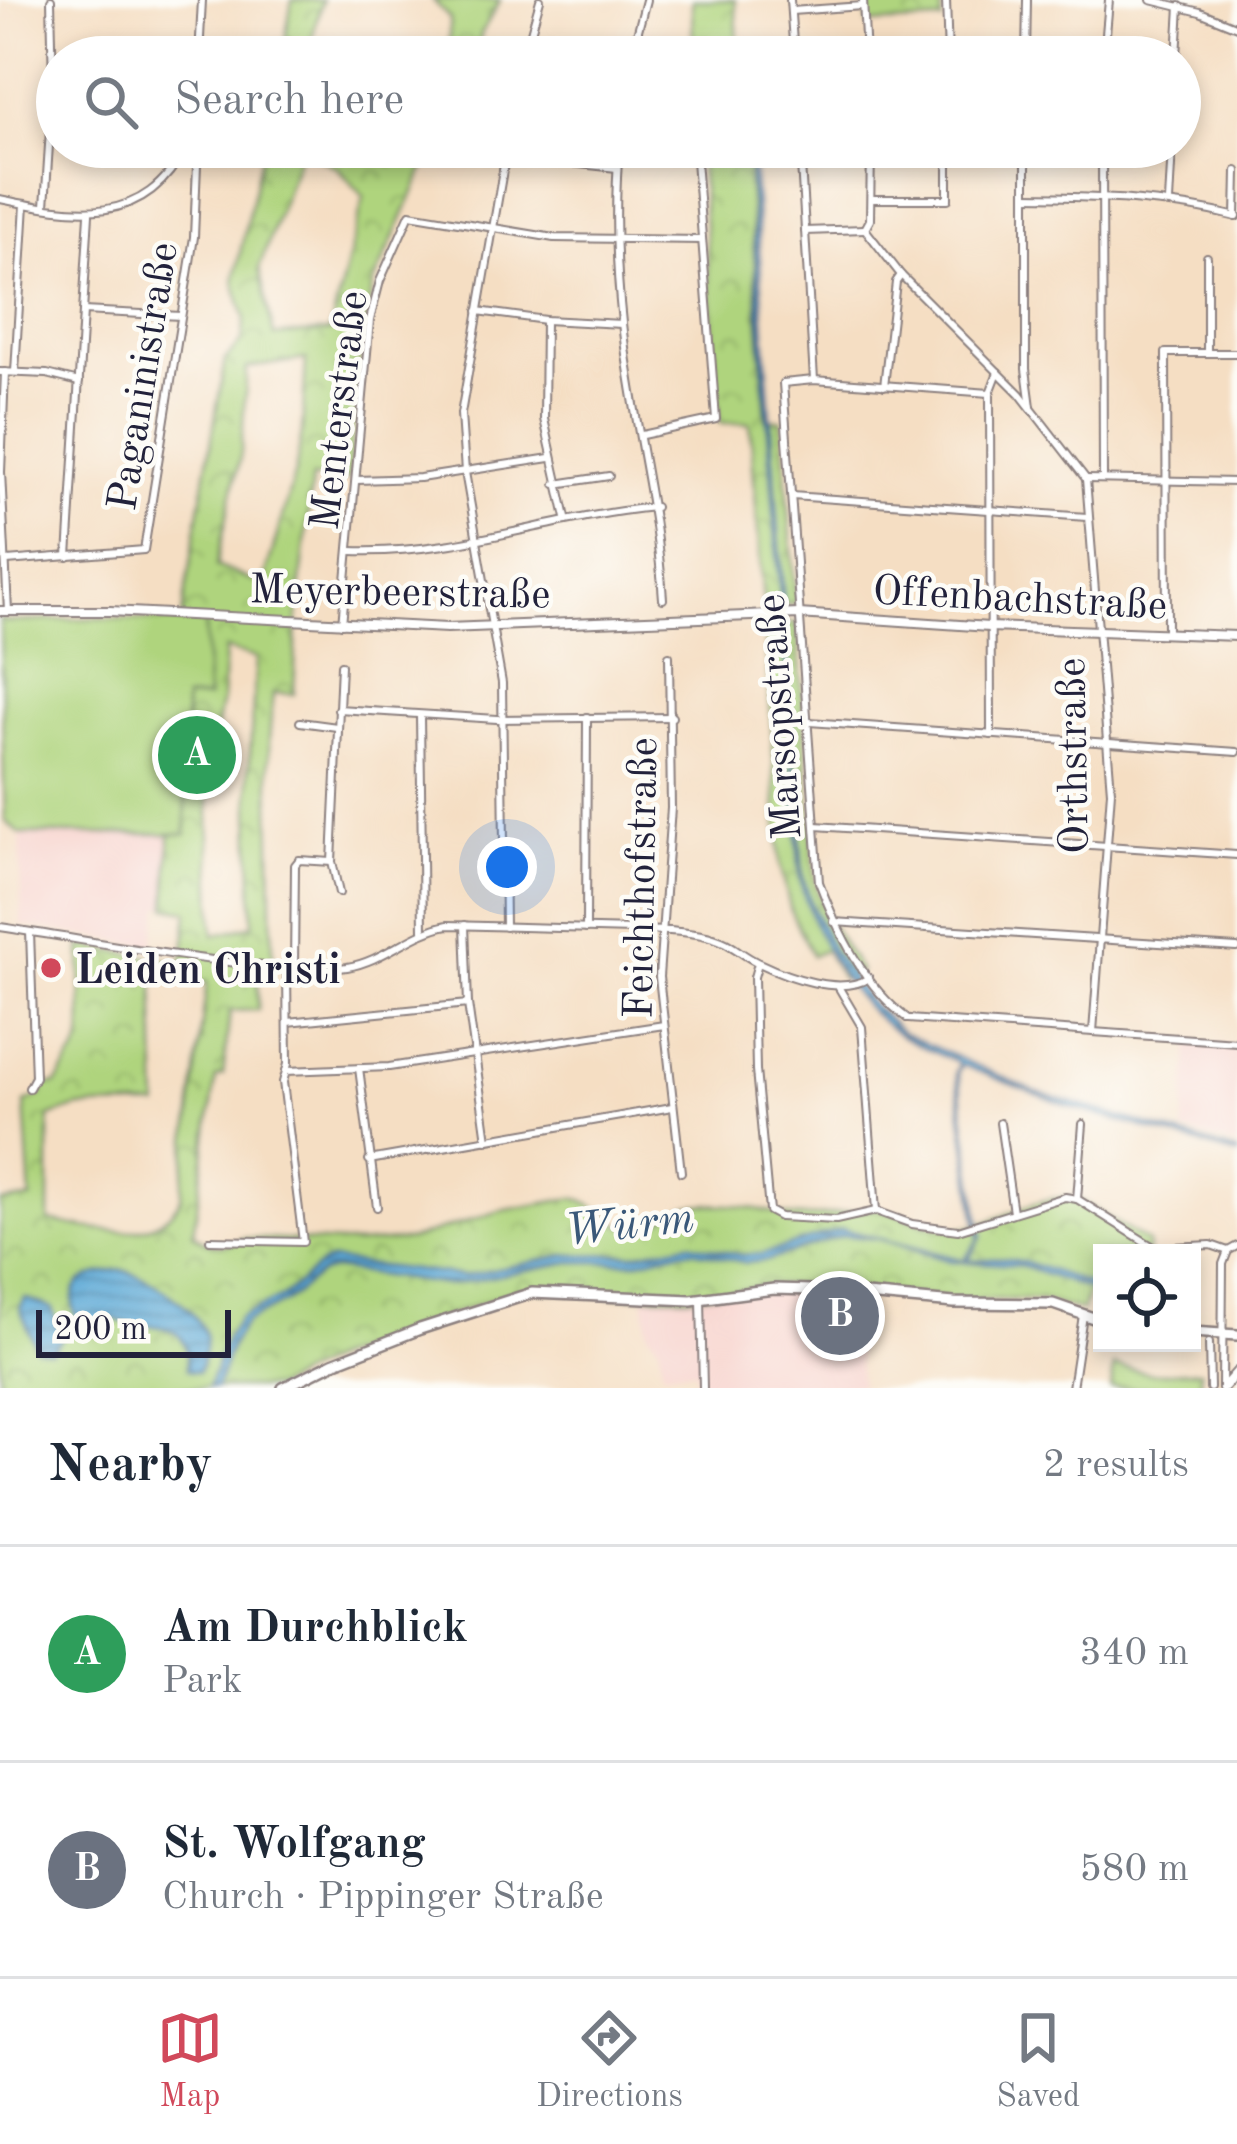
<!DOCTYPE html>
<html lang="en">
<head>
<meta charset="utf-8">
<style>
	:root { --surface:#fff; --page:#f6f6f7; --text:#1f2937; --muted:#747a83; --line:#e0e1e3; --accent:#d1495b }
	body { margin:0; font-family:"Old Standard TT",serif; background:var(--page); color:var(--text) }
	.controls { position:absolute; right:36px; bottom:36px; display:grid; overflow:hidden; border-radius:0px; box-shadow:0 6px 18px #0003 }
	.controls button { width:108px; height:108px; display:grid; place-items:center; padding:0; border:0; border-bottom:3px solid var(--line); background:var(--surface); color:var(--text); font:60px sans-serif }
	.scale { position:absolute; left:36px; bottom:30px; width:195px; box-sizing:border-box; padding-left:12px; border:6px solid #22223b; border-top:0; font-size:33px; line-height:42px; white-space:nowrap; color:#22223b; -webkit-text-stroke:9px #fdfcf7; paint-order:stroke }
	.you { position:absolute; left:507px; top:867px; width:42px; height:42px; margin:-30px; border:9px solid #fff; border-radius:50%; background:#1a73e8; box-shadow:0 0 0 18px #1a73e833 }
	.badge { display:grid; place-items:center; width:78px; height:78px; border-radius:50%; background:var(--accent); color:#fff; font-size:39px; font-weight:700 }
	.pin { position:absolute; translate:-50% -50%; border:6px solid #fff; box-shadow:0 3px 12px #0006 }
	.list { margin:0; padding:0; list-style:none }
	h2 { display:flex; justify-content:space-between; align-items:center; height:156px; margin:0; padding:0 48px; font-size:51px }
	h2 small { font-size:39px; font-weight:400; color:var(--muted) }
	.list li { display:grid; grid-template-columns:78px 1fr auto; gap:36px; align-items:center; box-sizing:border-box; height:216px; padding:0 48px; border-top:3px solid var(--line) }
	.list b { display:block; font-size:45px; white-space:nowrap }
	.list p { margin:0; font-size:39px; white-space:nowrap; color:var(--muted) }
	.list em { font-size:39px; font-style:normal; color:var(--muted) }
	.icon { flex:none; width:66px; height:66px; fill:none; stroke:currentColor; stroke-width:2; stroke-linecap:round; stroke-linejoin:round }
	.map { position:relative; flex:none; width:1237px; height:1388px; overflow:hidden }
	.search { position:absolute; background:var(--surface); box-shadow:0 6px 18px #0003; left:36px; right:36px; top:36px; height:132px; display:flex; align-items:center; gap:30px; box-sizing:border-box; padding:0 42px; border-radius:66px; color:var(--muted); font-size:45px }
	.sheet { height:588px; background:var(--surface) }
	nav { display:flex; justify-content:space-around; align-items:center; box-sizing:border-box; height:168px; border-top:3px solid var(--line); background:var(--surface); font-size:33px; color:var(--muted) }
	nav a { display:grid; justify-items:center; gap:6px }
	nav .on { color:var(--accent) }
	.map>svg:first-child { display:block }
	.built { fill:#f7d0ca }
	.park { fill:url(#park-crowns); stroke:#687b5c; stroke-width:3; fill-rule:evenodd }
	.garden { fill:#afd47d; stroke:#687b5c; stroke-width:3 }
	.water { fill:url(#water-rules); stroke:#406689; stroke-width:3 }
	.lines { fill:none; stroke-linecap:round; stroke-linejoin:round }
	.minor-casing { stroke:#8c807f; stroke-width:10 }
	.tertiary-casing { stroke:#8c807f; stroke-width:12 }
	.secondary-casing { stroke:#8c807f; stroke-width:14 }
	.minor { stroke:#fff; stroke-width:6 }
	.tertiary { stroke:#fff; stroke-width:8 }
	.secondary { stroke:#fff; stroke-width:9 }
	.poi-dot { fill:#d1495b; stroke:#fdfcf7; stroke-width:4.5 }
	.labels { text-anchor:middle; stroke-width:9; stroke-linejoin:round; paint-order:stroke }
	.street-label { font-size:42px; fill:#22223b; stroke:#fdfcf7 }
	.poi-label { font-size:42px; font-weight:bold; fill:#22223b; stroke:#fdfcf7; text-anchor:start }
	.water-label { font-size:45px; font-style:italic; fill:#3a5879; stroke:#fdfcf7 }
</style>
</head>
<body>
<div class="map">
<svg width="1237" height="1388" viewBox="0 0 1237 1388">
	<defs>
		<pattern id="park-crowns" width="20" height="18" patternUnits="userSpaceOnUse" patternTransform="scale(3)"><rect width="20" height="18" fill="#afd47d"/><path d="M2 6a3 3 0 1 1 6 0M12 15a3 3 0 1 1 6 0" fill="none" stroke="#96b66d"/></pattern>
		<pattern id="water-rules" width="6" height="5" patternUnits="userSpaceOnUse" patternTransform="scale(3)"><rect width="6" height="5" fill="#5eaad7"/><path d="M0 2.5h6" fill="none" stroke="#4d8ab0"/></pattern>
	</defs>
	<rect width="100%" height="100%" fill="#fdfcf7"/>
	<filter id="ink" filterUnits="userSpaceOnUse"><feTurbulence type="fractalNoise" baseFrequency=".00833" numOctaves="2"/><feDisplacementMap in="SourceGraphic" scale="24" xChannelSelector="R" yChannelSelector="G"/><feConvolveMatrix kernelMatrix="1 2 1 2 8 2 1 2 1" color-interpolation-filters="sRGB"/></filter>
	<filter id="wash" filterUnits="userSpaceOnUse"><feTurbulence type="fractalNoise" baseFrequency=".004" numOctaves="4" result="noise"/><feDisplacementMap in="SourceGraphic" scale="48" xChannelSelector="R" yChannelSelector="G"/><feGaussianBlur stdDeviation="2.7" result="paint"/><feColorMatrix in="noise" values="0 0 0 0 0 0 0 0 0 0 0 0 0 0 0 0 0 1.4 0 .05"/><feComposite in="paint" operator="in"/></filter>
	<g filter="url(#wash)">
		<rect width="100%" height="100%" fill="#f5dec3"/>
		<!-- built -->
		<g class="built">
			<polygon points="20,834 170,834 167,907 160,906 153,947 21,925"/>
			<polygon points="1189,1043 1237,1046 1237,1146 1183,1131"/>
			<polygon points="770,1285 865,1290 856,1337 861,1386 697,1388 695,1370 662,1371 660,1347 648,1332 644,1296"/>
		</g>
		<!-- park -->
		<g class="park">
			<polygon points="292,0 322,0 307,57 282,57"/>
			<polygon points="433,0 500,0 482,32 475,57 448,57 450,19"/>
			<polygon points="692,0 735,0 739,57 693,57"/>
			<polygon points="867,0 941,0 942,21 868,24"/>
			<path d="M 263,147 L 352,147 L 392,165 L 402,147 L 434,147 L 373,285 L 362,337 L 348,480 L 312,478 L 297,620 L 294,694 L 273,693 L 269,741 L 273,962 L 258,961 L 258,1010 L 230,1011 L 223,1075 L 216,1077 L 193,1233 C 209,1247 225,1250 243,1238 L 358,1244 L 410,1240 L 500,1211 L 574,1198 C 597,1202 609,1224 631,1228 C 658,1233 665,1211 689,1206 C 716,1201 755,1208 780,1214 C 811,1223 843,1209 873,1209 C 897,1209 925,1229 954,1229 C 998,1227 1033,1191 1078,1199 L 1148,1243 L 1147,1253 L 1102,1253 L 1102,1294 L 1089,1291 L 1082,1311 L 1041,1300 L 954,1299 L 803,1285 L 770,1285 L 697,1296 L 613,1296 L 518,1289 L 329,1361 L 274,1388 L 0,1388 L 0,1202 L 31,1199 L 25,1103 L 42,1095 L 43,1085 L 56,1084 L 79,1048 L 82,1035 L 81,946 L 183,962 L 188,911 L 167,907 L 170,834 L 186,833 L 185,698 L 207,697 L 205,623 L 181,621 L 225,360 L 242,341 L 245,318 L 234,281 ZM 301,149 L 338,168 L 364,197 L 330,331 L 274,336 L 259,269 ZM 306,359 L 302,433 L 295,472 L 263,585 L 216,566 L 241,453 L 247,368 ZM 225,649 L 256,658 L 249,769 L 253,925 L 214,935 L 207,772 L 222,699 ZM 154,981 L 207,982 L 181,1198 C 156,1248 92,1229 49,1221 L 49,1117 L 78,1107 L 158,1106 Z"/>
			<polygon points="699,147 746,147 766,420 782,420 796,604 774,605 763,601 750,423 720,423"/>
			<polygon points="797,623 815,882 826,917 860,971 842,979 825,950 812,956 791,912 780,863 765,625"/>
			<polygon points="1114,1366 1151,1373 1200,1370 1201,1388 1111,1388"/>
		</g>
		<!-- garden -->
		<polygon class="garden" points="96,618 205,622 207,698 185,699 186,834 20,834 5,821 0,619 8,622"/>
		<!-- water -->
		<g class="water">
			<path d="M 748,147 L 752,147 L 803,877 L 812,907 L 834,953 L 869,1001 L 902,1033 L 1037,1092 L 1237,1152 L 1237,1155 L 1067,1106 L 962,1065 L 958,1071 L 982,1236 L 968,1260 C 982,1261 994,1257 1008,1259 C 1029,1261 1080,1281 1102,1289 L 1102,1294 L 1018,1265 L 951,1261 L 880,1239 L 843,1235 L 769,1260 L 746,1263 L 693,1250 L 680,1251 L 635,1262 L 570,1262 L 447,1285 L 335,1269 L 321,1273 L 287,1301 L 246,1322 L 231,1345 L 216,1388 L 208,1388 L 225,1340 L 240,1317 L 284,1296 L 321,1264 L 332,1260 L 463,1276 L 567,1255 L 634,1254 L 689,1243 L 741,1255 L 762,1254 L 842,1229 L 964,1260 L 979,1239 L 956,1072 L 959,1063 C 939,1054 918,1046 900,1035 C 850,1003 812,934 800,878 Z"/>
			<path d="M 122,1270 C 147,1276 198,1307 205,1335 C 207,1347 202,1362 198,1372 L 187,1370 C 186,1363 188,1356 186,1349 C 180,1317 133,1330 113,1318 L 64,1336 L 51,1351 L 36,1348 L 20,1308 L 25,1298 L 52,1308 L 57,1327 L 68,1332 L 77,1322 C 63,1280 84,1275 122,1270 Z"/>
		</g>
	</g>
	<g filter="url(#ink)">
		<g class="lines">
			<defs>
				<g id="minor">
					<polyline points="790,0 794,57"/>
					<polyline points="863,0 866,57"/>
					<polyline points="946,0 948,57"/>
					<polyline points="1151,0 1200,12 1237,27"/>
					<polyline points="791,11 863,6"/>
					<polyline points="199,57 202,0"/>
					<polyline points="524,57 540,0"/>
					<polyline points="631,57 646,0"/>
					<polyline points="1026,57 1027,0"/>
					<polyline points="1104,57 1109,0"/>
					<polyline points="1177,57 1180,6"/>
					<path d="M 619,147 C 614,205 616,266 622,323 C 632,416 657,505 663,599"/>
					<polyline points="800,147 814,380"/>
					<polyline points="1026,147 1026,369 1031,407"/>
					<polyline points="1102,147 1103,479"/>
					<polyline points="505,156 617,168"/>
					<path d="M 1026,196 C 1099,197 1166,199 1237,217"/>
					<path d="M 0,199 C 73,214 145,229 185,147"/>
					<polyline points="871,199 948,199 948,147"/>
					<polyline points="1169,202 1172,147"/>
					<polyline points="45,206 53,84 51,0"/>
					<polyline points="1236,217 1237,171"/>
					<polyline points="865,229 901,275 1020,394 1086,479"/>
					<polyline points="865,229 870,220 871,147"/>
					<polyline points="805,231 865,229"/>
					<polyline points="1207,257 1207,353"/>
					<polyline points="83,311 181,316"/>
					<polyline points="478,311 545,320 622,324"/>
					<polyline points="545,320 544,419 566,518"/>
					<polyline points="0,372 47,374 79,382"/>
					<polyline points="5,372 1,472 8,611"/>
					<polyline points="15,372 25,204"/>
					<polyline points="884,386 896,282 901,275"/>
					<path d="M 990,393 L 814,380 L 783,383 L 819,882 C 838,932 864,987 908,1019 L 1237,1042"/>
					<polyline points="642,435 716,419 695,147"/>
					<polyline points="1086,479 1111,791 1093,1032"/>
					<polyline points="1086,479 1237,482"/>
					<polyline points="357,480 420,478 550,458"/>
					<polyline points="556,484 609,476"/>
					<polyline points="792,496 1087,517"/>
					<path d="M 351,551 C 458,555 549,517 655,507"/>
					<polyline points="68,557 89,214"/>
					<polyline points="7,561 144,550 194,237 197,165 183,151"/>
					<polyline points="342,624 370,320 380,281 410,214 554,238 702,240"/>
					<polyline points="1167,634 1166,353 1237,353"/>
					<polyline points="669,656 671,808 659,977 681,1172"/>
					<polyline points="338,709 497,719 672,717"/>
					<polyline points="420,716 423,930"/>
					<polyline points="300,722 337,727"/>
					<polyline points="809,722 1237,752"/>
					<polyline points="991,735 990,393 998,372"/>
					<polyline points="816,826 1237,855"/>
					<polyline points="339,893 332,862 341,665"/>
					<polyline points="834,922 1237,948"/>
					<polyline points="465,925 468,1004 487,1140"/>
					<path d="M 0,927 C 79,939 157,954 237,963 C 272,967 311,972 347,967 C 384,961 411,932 448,925 L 670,931 C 689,933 708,934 726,943 C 737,949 747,958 759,963 C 788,977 840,996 869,978"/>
					<polyline points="505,927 502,683 465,472 461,414 507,147"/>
					<polyline points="586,929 587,717"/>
					<polyline points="758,963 754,977 756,1070 769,1211 780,1217 836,1220 876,1211 912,1224 958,1230 1065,1197 1077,1199 1155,1248 1211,1245 1228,1251"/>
					<polyline points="294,968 295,865 299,860 332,862"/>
					<polyline points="839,988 862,1027 876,1211"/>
					<polyline points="288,1022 468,1004"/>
					<polyline points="359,1068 377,1207"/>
					<polyline points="286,1071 389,1067 664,1025"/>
					<polyline points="29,1088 35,1077 30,932"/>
					<polyline points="1000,1123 1013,1212"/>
					<polyline points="369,1160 672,1107"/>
					<polyline points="1077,1199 1083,1124"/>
					<polyline points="210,1240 303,1242 283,1082 288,1064 287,969"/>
					<polyline points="701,1299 703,1388"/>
					<polyline points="1209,1343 1210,1388"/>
					<polyline points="1072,1388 1083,1315"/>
					<polyline points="1222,1388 1223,1264 1228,1251 1237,1246"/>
				</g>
				<g id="tertiary">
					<polyline points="0,611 110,611 447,628 799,614 989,627 1237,636"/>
					<polyline points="1223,1388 1237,1372"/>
				</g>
				<g id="secondary">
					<polyline points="1192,1332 1237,1335"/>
					<polyline points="283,1388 333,1363 420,1329 532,1293 691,1300 774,1289 811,1290 954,1303 1053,1304 1102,1321"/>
				</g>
			</defs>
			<!-- minor casing -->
			<use href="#minor" class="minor-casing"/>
			<!-- tertiary casing -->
			<use href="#tertiary" class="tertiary-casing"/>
			<!-- secondary casing -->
			<use href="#secondary" class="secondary-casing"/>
			<!-- minor -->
			<use href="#minor" class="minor"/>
			<!-- tertiary -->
			<use href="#tertiary" class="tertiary"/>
			<!-- secondary -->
			<use href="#secondary" class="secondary"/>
		</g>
	</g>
	<!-- markers -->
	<circle class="poi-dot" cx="51" cy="968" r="12"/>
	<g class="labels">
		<!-- street labels -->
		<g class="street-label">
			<text transform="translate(141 376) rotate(-81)" y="15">Paganinistraße</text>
			<text transform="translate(337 410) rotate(-83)" y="15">Menterstraße</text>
			<text transform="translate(400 590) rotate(1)" y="15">Meyerbeerstraße</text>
			<text transform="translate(1020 596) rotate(3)" y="15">Offenbachstraße</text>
			<text transform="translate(777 717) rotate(-94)" y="15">Marsopstraße</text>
			<text transform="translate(1071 756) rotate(-91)" y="15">Orthstraße</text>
			<text transform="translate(639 878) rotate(-89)" y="15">Feichthofstraße</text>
		</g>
		<!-- poi labels -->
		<g class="poi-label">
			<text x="75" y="983">Leiden Christi</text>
		</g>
		<!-- water labels -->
		<g class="water-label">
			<text transform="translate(629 1222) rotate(-6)" y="16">Würm</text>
		</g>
	</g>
</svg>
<div class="controls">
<button><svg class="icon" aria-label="locate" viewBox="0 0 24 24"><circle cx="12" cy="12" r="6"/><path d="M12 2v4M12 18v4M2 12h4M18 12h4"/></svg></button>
</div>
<div class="scale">200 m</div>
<div class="you"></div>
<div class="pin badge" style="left:197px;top:755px;background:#2e9e5b">A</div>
<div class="pin badge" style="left:840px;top:1316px;background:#6b7280">B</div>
<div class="search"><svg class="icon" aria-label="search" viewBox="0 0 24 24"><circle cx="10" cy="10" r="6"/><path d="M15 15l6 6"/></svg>Search here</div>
</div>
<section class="sheet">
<h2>Nearby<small>2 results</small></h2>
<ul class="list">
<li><span class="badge" style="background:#2e9e5b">A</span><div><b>Am Durchblick</b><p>Park</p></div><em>340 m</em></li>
<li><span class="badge" style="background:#6b7280">B</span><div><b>St. Wolfgang</b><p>Church · Pippinger Straße</p></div><em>580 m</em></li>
</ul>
</section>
<nav>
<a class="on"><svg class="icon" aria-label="map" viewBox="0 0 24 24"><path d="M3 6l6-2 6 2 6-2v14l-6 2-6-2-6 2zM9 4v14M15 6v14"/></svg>Map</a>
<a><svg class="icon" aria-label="directions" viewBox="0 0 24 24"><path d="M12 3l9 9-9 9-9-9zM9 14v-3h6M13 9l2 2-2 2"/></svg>Directions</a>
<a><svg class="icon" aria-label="saved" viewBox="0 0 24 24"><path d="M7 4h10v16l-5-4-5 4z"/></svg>Saved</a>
</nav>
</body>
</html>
